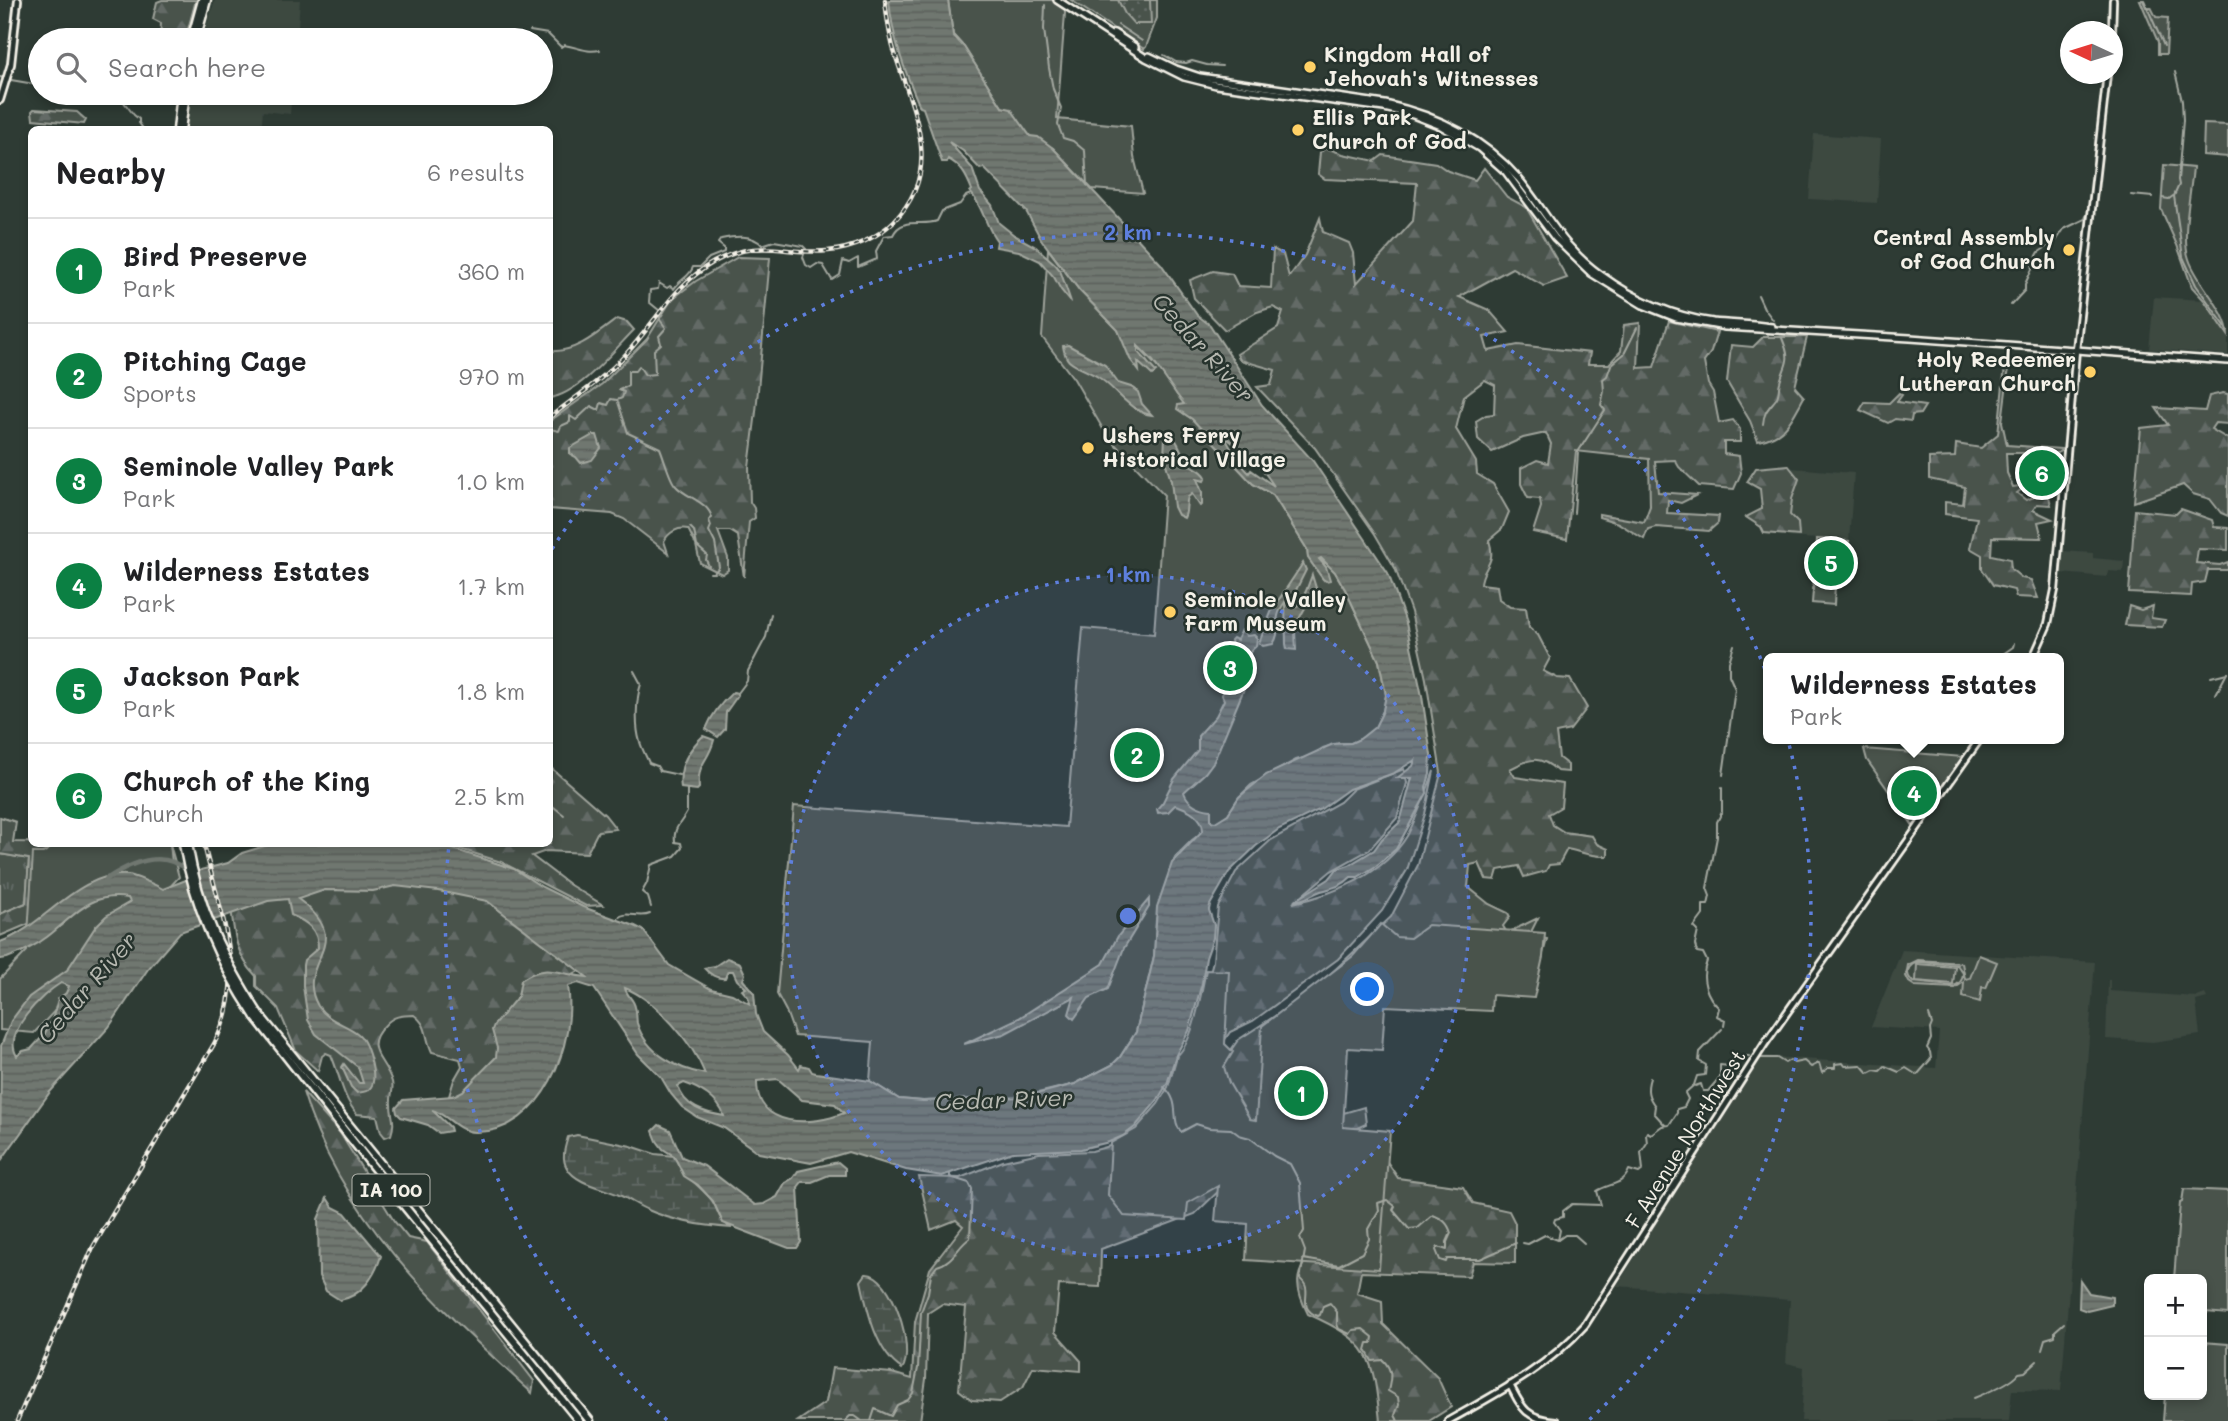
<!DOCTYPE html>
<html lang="en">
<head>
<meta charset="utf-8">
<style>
	:root { --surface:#fff; --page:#f2f2f2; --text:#202124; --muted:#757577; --line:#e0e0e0; --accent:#0b8043 }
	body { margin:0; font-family:Mali,sans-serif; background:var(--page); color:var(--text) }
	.controls { position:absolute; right:21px; bottom:21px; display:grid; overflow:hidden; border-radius:10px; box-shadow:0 4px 10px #0003 }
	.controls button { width:63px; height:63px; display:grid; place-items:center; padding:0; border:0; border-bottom:2px solid var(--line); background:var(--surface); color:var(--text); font:35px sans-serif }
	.compass { position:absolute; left:2060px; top:21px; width:63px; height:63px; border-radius:50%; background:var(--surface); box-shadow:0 4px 10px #0003; rotate:274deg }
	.you { position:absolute; left:1368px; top:990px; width:24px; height:24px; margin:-18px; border:5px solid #fff; border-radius:50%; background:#1a73e8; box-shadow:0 0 0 10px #1a73e833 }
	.badge { display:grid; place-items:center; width:46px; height:46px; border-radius:50%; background:var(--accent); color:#fff; font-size:23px; font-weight:700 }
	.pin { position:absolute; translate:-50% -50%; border:4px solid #fff; box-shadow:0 2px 7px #0006 }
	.popup { position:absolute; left:1763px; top:653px; width:301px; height:91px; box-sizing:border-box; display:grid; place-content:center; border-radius:10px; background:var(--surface); filter:drop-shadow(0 2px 5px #0005); font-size:23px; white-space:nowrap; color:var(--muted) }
	.popup b { font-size:26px; color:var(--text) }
	.popup::after { content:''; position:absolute; left:50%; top:100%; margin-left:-14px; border:14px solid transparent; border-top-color:var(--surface) }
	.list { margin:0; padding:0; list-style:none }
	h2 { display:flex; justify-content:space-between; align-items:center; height:91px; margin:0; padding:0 28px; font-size:30px }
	h2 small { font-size:23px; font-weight:400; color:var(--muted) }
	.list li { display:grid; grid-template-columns:46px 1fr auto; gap:21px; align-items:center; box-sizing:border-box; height:105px; padding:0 28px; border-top:2px solid var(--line) }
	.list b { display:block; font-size:26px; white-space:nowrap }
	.list p { margin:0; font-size:23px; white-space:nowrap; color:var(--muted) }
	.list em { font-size:23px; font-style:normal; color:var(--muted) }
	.icon { flex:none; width:38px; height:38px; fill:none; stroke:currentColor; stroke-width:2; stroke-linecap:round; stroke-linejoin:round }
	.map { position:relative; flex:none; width:2228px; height:1421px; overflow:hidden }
	.search { position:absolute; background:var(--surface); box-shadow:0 4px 10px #0003; left:28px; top:28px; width:525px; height:77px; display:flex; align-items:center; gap:18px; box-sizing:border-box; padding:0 24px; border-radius:38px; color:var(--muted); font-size:26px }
	.panel { position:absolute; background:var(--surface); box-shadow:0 4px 10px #0003; left:28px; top:126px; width:525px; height:721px; border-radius:10px }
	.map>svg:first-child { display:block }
	.built { fill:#3c4841 }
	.grass { fill:url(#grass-tufts); stroke:#9ea29a; stroke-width:2 }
	.forest { fill:url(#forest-firs); stroke:#9ea29a; stroke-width:2 }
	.wetland { fill:url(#wetland-marsh); stroke:#9ea29a; stroke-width:2 }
	.park { fill:#48524c; stroke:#9ea29a; stroke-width:2; fill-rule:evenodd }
	.garden { fill:url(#garden-dots); stroke:#9ea29a; stroke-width:2 }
	.water { fill:url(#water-rules); stroke:#a4a8a0; stroke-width:2; fill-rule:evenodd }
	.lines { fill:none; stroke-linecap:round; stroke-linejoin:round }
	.stream { stroke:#a4a8a0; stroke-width:2 }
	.river { stroke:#6f7770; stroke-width:4.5 }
	.secondary-casing { stroke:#f4f1e8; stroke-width:10 }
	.primary-casing { stroke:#f4f1e8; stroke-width:10 }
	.motorway-casing { stroke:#f4f1e8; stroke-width:11 }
	.secondary { stroke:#26332d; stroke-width:4.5 }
	.primary { stroke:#26332d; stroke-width:5 }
	.motorway { stroke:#26332d; stroke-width:6 }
	.rail-casing { stroke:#f4f1e8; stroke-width:4.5 }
	.rail { stroke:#26332d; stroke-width:2; stroke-dasharray:5; stroke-linecap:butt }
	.motorway-bridge-casing { stroke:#f4f1e8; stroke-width:11; stroke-linecap:butt }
	.motorway-bridge { stroke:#26332d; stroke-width:6 }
	.ring { fill:none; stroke:#5e7fdd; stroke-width:3.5; stroke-dasharray:3.5 7 }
	.poi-dot { fill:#ffd166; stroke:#26332d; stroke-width:2.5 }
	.labels { text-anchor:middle; stroke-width:5; stroke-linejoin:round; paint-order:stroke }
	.shield { fill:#26332d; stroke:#b6b8b0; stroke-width:2 }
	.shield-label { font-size:19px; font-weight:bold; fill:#f4f1e8 }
	.poi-label { font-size:21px; font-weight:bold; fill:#f4f1e8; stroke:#26332d; text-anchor:start }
	.street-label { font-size:21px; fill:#f4f1e8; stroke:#26332d }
	.water-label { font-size:23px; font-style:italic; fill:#b8bab2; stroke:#26332d }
	.centre { fill:#5e7fdd; stroke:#26332d; stroke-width:3.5 }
	.ring-label { font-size:21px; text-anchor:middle; font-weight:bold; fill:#5e7fdd; stroke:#26332d; stroke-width:5; stroke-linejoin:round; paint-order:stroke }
</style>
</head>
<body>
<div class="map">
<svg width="2228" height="1421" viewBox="0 0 2228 1421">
	<defs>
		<pattern id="grass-tufts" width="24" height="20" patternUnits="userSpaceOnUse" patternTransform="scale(1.75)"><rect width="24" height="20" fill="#48524c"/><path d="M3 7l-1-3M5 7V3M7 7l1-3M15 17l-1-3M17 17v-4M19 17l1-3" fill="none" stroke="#636b66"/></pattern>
		<pattern id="forest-firs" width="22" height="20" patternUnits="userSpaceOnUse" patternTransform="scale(1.75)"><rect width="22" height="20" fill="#48524c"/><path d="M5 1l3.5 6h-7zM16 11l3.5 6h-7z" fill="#636b66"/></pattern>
		<pattern id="wetland-marsh" width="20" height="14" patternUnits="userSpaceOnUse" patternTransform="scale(1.75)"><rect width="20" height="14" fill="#48524c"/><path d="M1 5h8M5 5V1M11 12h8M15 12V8" fill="none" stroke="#636b66"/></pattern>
		<pattern id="garden-dots" width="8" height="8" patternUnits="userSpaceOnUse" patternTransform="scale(1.75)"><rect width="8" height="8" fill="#48524c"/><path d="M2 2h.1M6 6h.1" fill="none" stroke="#636b66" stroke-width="1.8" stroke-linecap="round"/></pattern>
		<pattern id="water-rules" width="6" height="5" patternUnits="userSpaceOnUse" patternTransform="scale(1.75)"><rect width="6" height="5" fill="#6f7770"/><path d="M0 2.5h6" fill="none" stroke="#5c605b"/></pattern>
	</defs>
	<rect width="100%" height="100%" fill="#2e3b34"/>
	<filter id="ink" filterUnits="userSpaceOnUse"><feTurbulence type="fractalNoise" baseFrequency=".0143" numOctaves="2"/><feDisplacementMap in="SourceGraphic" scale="14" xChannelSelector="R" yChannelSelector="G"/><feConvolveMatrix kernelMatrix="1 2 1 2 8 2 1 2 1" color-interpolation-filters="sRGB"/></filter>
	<g filter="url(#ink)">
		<!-- built -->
		<g class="built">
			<polygon points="215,0 300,0 297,40 202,40"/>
			<polygon points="191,93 292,93 290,114 263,111 261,129 186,129"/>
			<polygon points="1814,134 1881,139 1877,203 1809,199"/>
			<polygon points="2154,297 2204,300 2228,335 2228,355 2149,349"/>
			<polygon points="1792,468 1854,473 1849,541 1787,537"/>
			<polygon points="2062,551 2093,553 2093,558 2124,561 2123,572 2108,571 2107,577 2060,573"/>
			<polygon points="1902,950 2095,962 2061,1391 2012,1390 2009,1421 1801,1421 1804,1367 1786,1363 1790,1300 1617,1286 1760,1056 1936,1068 1939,1031 1871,1027"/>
			<polygon points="2108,980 2110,980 2110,991 2197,997 2205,994 2207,998 2196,1001 2200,1035 2153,1042 2106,1039"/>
		</g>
		<!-- grass -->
		<polygon class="grass" points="0,854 29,859 26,903 0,914"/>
		<!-- forest -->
		<g class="forest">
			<polygon points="162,0 196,0 185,40 160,40 161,23 153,19 157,2"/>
			<polygon points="34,109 77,112 86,120 84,124 33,119 32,111"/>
			<path d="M 1326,148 L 1343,154 L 1375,161 L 1383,155 L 1436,163 L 1448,171 L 1475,180 L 1484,168 L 1507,197 L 1526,207 L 1567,278 L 1544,286 L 1512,268 L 1459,297 L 1489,310 L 1508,332 L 1484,337 L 1488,351 L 1518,345 L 1590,353 L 1588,364 L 1609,364 L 1621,351 L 1624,325 L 1640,323 L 1638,368 L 1654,367 L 1669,321 L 1717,332 L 1711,352 L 1704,362 L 1708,384 L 1713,392 L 1719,423 L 1733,420 L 1740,429 L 1740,442 L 1724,442 L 1724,454 L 1739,456 L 1741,473 L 1734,489 L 1699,486 L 1679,467 L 1675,460 L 1655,461 L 1658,492 L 1697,495 L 1681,503 L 1668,500 L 1667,513 L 1719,516 L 1718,523 L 1709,531 L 1656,527 L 1648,529 L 1644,539 L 1618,523 L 1599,517 L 1599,514 L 1644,522 L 1650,506 L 1649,459 L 1576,451 L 1567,539 L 1533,532 L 1541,507 L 1540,499 L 1528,498 L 1521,484 L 1521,468 L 1537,460 L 1548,463 L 1551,444 L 1546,433 L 1523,438 L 1492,452 L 1478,439 L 1476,421 L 1486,415 L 1494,414 L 1495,385 L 1485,380 L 1464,396 L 1456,429 L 1476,462 L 1477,474 L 1493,484 L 1509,512 L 1502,529 L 1489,540 C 1497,565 1482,566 1481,584 L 1497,586 L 1499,599 L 1510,607 L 1526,608 L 1529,627 L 1538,635 L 1550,658 L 1543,671 L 1557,678 L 1570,679 L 1587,708 L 1570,730 L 1556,733 L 1559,758 L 1568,765 L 1568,772 L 1557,771 C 1540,755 1530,758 1510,769 L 1515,777 L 1563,784 L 1561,807 L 1549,814 L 1553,825 L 1564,832 L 1592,836 L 1597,844 L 1608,849 L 1608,856 C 1593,857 1581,852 1567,849 L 1559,864 L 1549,865 L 1546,871 L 1524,877 L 1519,866 L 1498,870 L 1495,880 L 1486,879 L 1479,863 L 1470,865 L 1468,887 L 1489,904 L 1508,913 L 1510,917 L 1503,926 L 1507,933 L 1538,918 L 1529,936 L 1547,939 L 1536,980 L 1382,1000 L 1346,1042 L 1323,1119 L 1364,1107 L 1366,1124 L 1339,1136 L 1384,1157 L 1398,1178 L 1463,1187 L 1473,1203 L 1509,1211 L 1515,1223 L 1515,1263 L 1473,1262 L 1469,1276 L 1361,1272 L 1357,1293 L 1382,1301 L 1383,1324 L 1438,1378 L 1451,1407 L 1429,1421 L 1380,1421 C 1373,1356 1371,1342 1308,1314 C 1295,1288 1293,1274 1313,1251 L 1232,1109 L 1222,1063 L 1238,1040 L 1310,993 L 1391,917 L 1418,865 L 1441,773 L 1426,679 L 1411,612 L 1395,568 L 1375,534 L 1315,448 L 1257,387 L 1271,385 L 1275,370 L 1240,360 L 1237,354 L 1278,328 L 1283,312 L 1273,307 L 1257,312 L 1225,330 L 1194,298 L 1190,280 L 1213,271 L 1232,274 L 1238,286 L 1271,288 L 1273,249 L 1283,254 L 1289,277 L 1305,255 L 1320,218 L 1323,232 L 1349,243 L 1353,253 L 1356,284 L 1413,221 L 1417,183 L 1325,179 L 1318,174 L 1320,152 Z"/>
			<path d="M 738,257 L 770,258 L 756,412 L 749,467 L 750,502 L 754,508 L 755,518 L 749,522 L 744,577 L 738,536 L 730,531 L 718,531 L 728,558 L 728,570 L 722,574 L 700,563 L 696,545 L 688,529 C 678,527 669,532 664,541 L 668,553 L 624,519 L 612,514 L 550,509 L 550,421 L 602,384 L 647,339 L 672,299 L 696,281 Z"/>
			<path d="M 617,319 L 627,322 L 634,330 C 613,351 580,393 550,398 L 550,351 C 575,353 597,334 617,319 Z"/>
			<path d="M 1763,337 L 1807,337 L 1795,387 L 1804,397 C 1791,420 1786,436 1758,441 L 1750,421 L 1727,382 L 1731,345 L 1753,347 Z"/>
			<polygon points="2005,365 2009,367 2002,422 2007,445 2062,449 2058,453 2006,453 2007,473 2013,487 2027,485 2017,493 2026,500 2048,492 2051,505 2037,504 2033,510 2052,519 2038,522 2042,538 1992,537 1991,555 2010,559 2011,569 2022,578 2031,580 2038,598 2016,597 2014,590 1993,585 1982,569 1982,555 1970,548 1977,518 1945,514 1945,502 1963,504 1965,487 1929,479 1929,458 1955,457 1956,444 1981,448 1998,434"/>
			<polygon points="1899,393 1902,395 1897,402 1925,406 1920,414 1912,415 1911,421 1895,419 1888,423 1860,410 1865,402 1889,403"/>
			<polygon points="2223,393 2228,394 2228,424 2215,423 2211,429 2228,439 2228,516 2221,513 2210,499 2193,494 2183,485 2134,502 2141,428 2168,425 2156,408 2205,411 2209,396"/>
			<polygon points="1788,465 1799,479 1792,499 1790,515 1798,523 1799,536 1764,533 1761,527 1746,517 1762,509 1760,489 1747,482 1756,468"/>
			<polygon points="2181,509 2212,520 2214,527 2228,528 2228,550 2198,549 2196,563 2220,565 2228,562 2228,570 2208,570 2205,582 2192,584 2191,596 2129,593 2135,510 2176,514"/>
			<polygon points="2129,606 2141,610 2153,606 2151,618 2165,620 2162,627 2125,625"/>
			<polygon points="550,767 605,815 616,829 598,831 587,853 546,851 532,856 570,885 603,905 586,906 501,862 445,844 550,844"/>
			<path d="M 1404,769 L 1407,783 L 1397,818 L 1369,850 L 1331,871 L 1293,903 C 1335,894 1384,874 1407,836 C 1418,815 1426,793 1434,771 L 1425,814 L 1407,870 L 1382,911 L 1338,959 L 1253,1021 L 1230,1032 L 1213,1058 L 1194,1031 L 1213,961 L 1218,907 L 1236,872 L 1271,840 L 1340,802 L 1353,789 Z"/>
			<polygon points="0,817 16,822 13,842 166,844 33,922 0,936 0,914 26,903 29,859 0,854"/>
			<path d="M 352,882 L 482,890 L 591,965 L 547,987 L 495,1091 L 449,1096 L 454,1080 L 462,1066 L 460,1059 L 432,1052 C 424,1036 429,1026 414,1015 C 401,1015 393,1016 385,1025 C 361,1049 385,1058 392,1082 C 394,1090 390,1096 391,1104 C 391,1118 396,1120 391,1135 L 385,1137 L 381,1132 L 377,1116 L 357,1114 C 342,1097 340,1075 331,1055 L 326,1053 L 322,1056 L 318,1071 L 296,1051 L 278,1008 L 256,986 L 256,976 C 236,955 234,935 231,907 Z"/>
			<path d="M 303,1092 L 340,1133 L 394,1221 L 408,1238 L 427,1242 L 534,1381 L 532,1393 C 437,1306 341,1219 303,1092 Z"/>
			<polygon points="1127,1141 1228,1182 1195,1214 1101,1249 1100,1287 1059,1285 1055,1332 1081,1361 1081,1371 1033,1367 1023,1387 1000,1402 972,1400 959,1390 966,1307 942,1304 928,1313 926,1379 920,1421 798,1421 826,1402 832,1368 892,1373 912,1379 915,1322 930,1269 963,1226 956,1220 931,1230 919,1177 960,1178 1003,1161 1039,1153 1092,1151"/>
		</g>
		<!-- wetland -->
		<g class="wetland">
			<path d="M 577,1135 L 631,1146 L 655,1154 L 674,1156 C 682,1174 697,1184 710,1198 C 720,1209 715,1219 732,1228 C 703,1226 675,1222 648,1210 C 638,1206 629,1199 619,1195 C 604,1188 576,1184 567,1168 C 561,1158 565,1147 568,1137 Z"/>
			<path d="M 866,1274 C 892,1273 916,1351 902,1369 C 876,1353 867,1309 861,1281 Z"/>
		</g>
		<!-- park -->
		<g class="park">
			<polygon points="948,0 1066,0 1057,119 1131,126 1134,157 1143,193 1092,189 1053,148 1030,136 1002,107 964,47 953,35"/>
			<polygon points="1071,0 1157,0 1157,18 1146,47 1144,49"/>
			<polygon points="2140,0 2143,0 2146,7 2151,7 2156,17 2168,18 2166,54 2158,54 2158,42"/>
			<polygon points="2204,124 2228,125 2228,157 2203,155"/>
			<path d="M 2164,165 L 2193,168 C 2191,191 2181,239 2189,259 C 2197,284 2228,311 2228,335 L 2204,300 L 2192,287 L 2177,245 L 2161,209 Z"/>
			<path d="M 1048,249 L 1080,291 L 1118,330 L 1138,369 L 1137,361 L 1149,367 L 1146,360 L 1138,352 L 1137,346 L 1167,377 L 1177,395 C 1185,401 1183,404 1183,413 L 1192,419 L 1253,484 L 1273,495 L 1307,549 L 1308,558 L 1323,579 L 1324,564 L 1319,559 L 1321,558 L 1335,572 L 1346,591 L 1379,661 L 1386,695 L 1383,711 L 1375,728 L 1360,739 L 1351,743 L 1339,743 L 1323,748 L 1311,756 L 1296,760 L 1251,785 L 1239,797 L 1228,814 L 1192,840 L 1175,857 L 1156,919 L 1154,956 L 1136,1032 L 1120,1057 L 1112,1065 L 1075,1084 L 1017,1098 L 923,1101 L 899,1099 L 870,1081 L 873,1042 L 795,1036 L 786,1011 L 777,994 L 794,806 L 1066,827 L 1083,628 L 1154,634 L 1164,495 L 1107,436 L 1074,379 L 1042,337 Z"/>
			<polygon points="1817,539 1849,541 1845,584 1835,584 1834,605 1812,603"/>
			<polygon points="1864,749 1964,757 1914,827 1867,760"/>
			<polygon points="57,844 170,844 179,877 34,1033 0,1030 0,979 27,951 33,853 43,853"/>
			<path d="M 1381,924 L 1396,937 L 1410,938 L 1428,925 L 1545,933 L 1543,957 L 1534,998 L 1492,995 L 1491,1011 L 1385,1006 L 1382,1050 L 1348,1048 L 1343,1127 L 1390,1131 L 1379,1269 L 1246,1260 L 1248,1224 L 1215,1221 L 1218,1186 L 1188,1203 L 1186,1220 L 1124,1216 L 1108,1195 L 1111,1143 L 1136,1129 L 1158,1104 L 1168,1087 L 1177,1056 C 1194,1041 1201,992 1206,970 L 1229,971 L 1225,1044 L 1233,1052 L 1224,1067 L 1229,1083 L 1250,1119 L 1256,1120 L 1262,1026 L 1353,956 Z"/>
			<path d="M 1979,955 L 1997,962 L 1986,988 L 1982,987 L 1980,1002 L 1963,997 L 1964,982 L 1955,988 L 1915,986 L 1909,982 L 1906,976 L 1908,965 L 1918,960 L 1962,963 L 1965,979 L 1970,978 ZM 1919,962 L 1957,965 L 1963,973 C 1963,980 1959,985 1952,986 L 1913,982 C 1904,974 1908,964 1919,962 Z"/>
			<polygon points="1917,964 1955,967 1953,984 1916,981"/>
			<polygon points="2184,1189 2228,1191 2228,1314 2206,1312 2203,1342 2228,1344 2228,1421 2163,1421 2165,1395 2202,1395 2202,1279 2174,1279 2180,1203 2182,1202"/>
		</g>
		<!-- garden -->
		<polygon class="garden" points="1118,0 1150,0 1151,24 1134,24 1125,14"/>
		<!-- water -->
		<g class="water">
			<path d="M 889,0 L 948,0 L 953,35 L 964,47 L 1002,107 L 1011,109 L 1030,136 L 1038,137 L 1053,148 L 1161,264 L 1197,315 L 1210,325 L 1262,405 L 1313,461 L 1388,573 L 1406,623 L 1422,696 L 1431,755 L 1430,774 L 1426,787 L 1427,793 L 1396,849 L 1376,866 L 1358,877 L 1351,877 C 1341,887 1334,887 1321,891 C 1311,894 1307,900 1294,901 L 1329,879 L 1337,869 L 1349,865 L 1374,850 L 1382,839 L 1400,822 L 1412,778 L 1397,778 L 1413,766 L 1415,760 L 1394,773 L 1349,789 L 1321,809 L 1279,829 L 1256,846 L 1229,872 L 1210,905 L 1209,910 L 1214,925 L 1213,938 L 1206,958 L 1202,983 L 1189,1031 L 1176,1055 L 1167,1084 L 1157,1101 L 1135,1127 L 1123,1136 L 1109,1142 L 1081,1149 L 1013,1152 L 942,1176 L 906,1170 L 848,1152 L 811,1163 L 759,1153 L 724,1128 L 697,1117 L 682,1107 L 671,1094 L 661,1077 L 638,1054 L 594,988 L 578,983 L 568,986 C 577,1042 543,1134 474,1132 C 458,1132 447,1114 432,1110 L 450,1127 L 451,1131 L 439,1133 L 428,1125 L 401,1117 L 397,1113 L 396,1108 L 403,1100 L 453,1096 L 463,1091 L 496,1057 L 497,1048 L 492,1030 L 494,1025 L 518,996 L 521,980 C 546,962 560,975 587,977 L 487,901 L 438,891 L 395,886 L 373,891 L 325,890 L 298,899 C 360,945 292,961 318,1006 C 328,1021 343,1023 357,1033 C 367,1040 378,1077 371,1087 C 368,1092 363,1092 357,1093 L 351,1087 L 342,1067 L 344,1064 L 359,1083 L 363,1083 L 358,1067 L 316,1034 L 308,1020 L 303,986 L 303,965 L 304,960 L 318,948 C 318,929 307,922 291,915 L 288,899 L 268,901 L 180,932 L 148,969 L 109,1027 L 50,1092 L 0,1162 L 1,1046 L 11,1021 L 29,997 L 67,970 L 96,926 L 106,916 L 130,902 L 128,898 C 88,892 75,916 47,937 C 35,946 21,953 7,958 L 0,959 L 0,942 C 44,927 77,871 128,875 C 133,875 158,886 163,889 L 191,878 L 201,870 L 228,863 L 242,853 L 271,844 L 438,844 L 514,869 L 542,887 L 583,907 L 635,926 L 643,930 L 669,965 L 711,989 L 732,994 L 750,1004 L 748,997 L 742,990 L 746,988 L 737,980 L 733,971 L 728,971 L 725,978 C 717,979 709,974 704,968 L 715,966 L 727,958 L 740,963 L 745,974 L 743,980 L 754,993 L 756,1014 L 763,1032 L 788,1055 L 799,1069 L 801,1065 L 809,1067 L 812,1072 L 816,1073 L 870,1081 L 899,1099 L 923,1101 L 1025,1097 L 1075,1084 L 1112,1065 L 1120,1057 L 1136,1032 L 1154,956 L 1157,907 L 1172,863 L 1203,830 C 1203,817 1188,808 1175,805 L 1168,812 L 1158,813 L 1157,809 L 1163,802 L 1174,779 L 1198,750 L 1198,736 L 1216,716 L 1224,700 L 1222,695 L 1233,654 L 1231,640 L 1233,638 L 1237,640 L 1242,630 L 1244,630 L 1246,636 L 1254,635 L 1257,638 L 1256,646 L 1250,652 L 1246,684 L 1214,761 L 1205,773 L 1184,792 C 1188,804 1200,809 1211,810 L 1211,821 L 1215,822 L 1228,814 L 1239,797 L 1266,775 L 1333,744 L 1351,743 L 1360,739 L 1375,727 L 1383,711 L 1386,695 L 1379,661 L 1346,591 L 1335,572 L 1321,558 L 1319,559 L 1326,567 L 1330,580 L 1326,581 L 1323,579 L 1308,558 L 1307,549 L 1273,495 L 1253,484 L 1192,419 L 1177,409 L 1178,405 L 1184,404 L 1177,395 L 1153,361 L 1138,346 L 1138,352 L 1156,372 L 1152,375 L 1138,362 L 1139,371 L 1130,359 L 1118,330 L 1080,291 L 1041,239 L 1026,211 L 984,168 L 980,169 L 963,151 L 949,142 L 972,168 L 980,191 L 992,205 L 999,223 L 1014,235 L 1036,247 L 1055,264 L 1060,270 L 1071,302 L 1061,290 L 1054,277 L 1040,261 L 1019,251 L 996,247 L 997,241 C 985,226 982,204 970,192 L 972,190 C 967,177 961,165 948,159 L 947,162 L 942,162 L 923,108 L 920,107 C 905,72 892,38 889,0 ZM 1224,436 L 1258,463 L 1274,486 L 1251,470 L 1249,473 L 1239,462 ZM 61,983 L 69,986 L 66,993 L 58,999 L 52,1020 L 44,1035 L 31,1049 L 23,1051 L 17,1056 C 2,1033 42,994 61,983 ZM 625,988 C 656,1000 693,1043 705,1074 C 677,1069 646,1053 637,1023 C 636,1018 637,1012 635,1007 C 634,999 626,995 625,988 ZM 778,1079 L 802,1100 L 835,1104 L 844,1113 C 813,1126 756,1129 757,1081 ZM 684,1083 C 699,1088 719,1099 724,1116 C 704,1113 684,1107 678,1086 Z"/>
			<path d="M 1068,345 L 1105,365 L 1118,383 L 1131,387 L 1138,392 L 1142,404 L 1152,415 C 1130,413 1115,387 1098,377 C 1089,371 1077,368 1069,361 C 1065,357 1064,352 1063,346 Z"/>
			<polygon points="593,435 597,435 601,448 592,460 581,463 576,457 570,454 570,448"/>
			<path d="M 1168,435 C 1179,437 1180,454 1188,463 C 1194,469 1201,468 1206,477 L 1204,481 L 1197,479 L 1202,492 L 1202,505 L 1200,506 L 1192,494 L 1188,497 C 1185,505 1188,511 1184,518 L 1178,515 L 1174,507 L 1171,481 L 1164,457 L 1165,437 Z"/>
			<path d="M 1303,563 L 1306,570 L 1294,594 L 1293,607 L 1297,606 L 1306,591 L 1312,575 L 1316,588 L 1299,619 L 1295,632 L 1296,650 L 1287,649 L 1286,644 L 1285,602 C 1270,622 1283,630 1273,644 L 1263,646 L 1259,643 L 1272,610 Z"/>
			<path d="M 733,692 L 738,693 L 738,695 L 726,712 L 725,729 L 718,737 L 706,729 C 712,714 722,702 733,692 Z"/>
			<path d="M 703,736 L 714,740 C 708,763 697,762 699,788 L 697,790 L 681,788 C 678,768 688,750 703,736 Z"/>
			<polygon points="1149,899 1149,907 1124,948 1108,989 1089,998 1074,1019 1069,1014 1074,997 1004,1034 964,1044 1019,1018 1103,964 1118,936"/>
			<polygon points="659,1125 670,1130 682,1157 704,1166 755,1205 764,1204 777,1197 785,1183 793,1178 798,1171 838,1162 845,1168 845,1175 829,1175 812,1182 802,1182 798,1187 801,1242 797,1248 789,1248 723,1223 713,1201 698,1185 684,1176 674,1156 663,1149 657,1141 653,1131"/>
			<path d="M 327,1198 L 333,1207 L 345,1213 L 381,1256 C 375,1276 362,1296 340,1300 L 326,1291 L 319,1276 L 318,1219 Z"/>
			<polygon points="2080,1280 2089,1293 2112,1297 2112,1305 2087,1311 2079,1308"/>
		</g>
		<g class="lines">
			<!-- stream -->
			<g class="stream">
				<polyline points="2144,0 2164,46"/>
				<polyline points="1045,5 1044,29 1049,68 1053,89 1061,108 1058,125 1063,138 1073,141 1085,151 1087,185"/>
				<polyline points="1118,25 1142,41"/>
				<path d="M 530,31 L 548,34 L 561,47 L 564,45 C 579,47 585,53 600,50"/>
				<polyline points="1164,55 1176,62 1186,63 1192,61 1207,65 1222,66"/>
				<polyline points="2175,72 2182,101 2183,120 2178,180 2179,185 2174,196 2183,257 2196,285 2228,330"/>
				<polyline points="0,77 4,78"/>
				<polyline points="11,80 40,85"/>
				<polyline points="104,93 110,100 123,101 134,115 139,119 139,123 144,130"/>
				<polyline points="2131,195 2153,197"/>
				<polyline points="2162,198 2169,199 2173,196"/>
				<polyline points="1758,295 1764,308 1773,320"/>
				<polyline points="2011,305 2025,290 2025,284 2033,267 2031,262 2034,261 2039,252 2056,241 2064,229 2085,219 2086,216"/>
				<path d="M 618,402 L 628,433 L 660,448 C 664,457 669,478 675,485 C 686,498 708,501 712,518 L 709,520 L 711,526 L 709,531 L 715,543 L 719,567 L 714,573 L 710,573"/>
				<path d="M 1763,424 C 1764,411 1769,408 1776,399 C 1780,393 1778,388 1780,382 C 1786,361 1792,362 1782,338"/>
				<path d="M 550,429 L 559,431 L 561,426 L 570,422 L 570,416 L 576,420 L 591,406 L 599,410 L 601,403 L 608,405 L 611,399 L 617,400 L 622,398 L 624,392 L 619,390 L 628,386 L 628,371 L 635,371 L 639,366 L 645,375 L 655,374 L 654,350 L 661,344 L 659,336 L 666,328 L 660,320 L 660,311 L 649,302 L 650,290 L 658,289 L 659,283 L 667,288 L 670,286 L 674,289 C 679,280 690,277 693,267 L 700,267 L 709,258 L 724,252 L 724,248 L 718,243 L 721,239 C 735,236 752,234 762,245 L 774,241 L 803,246 L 806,249 L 803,257 L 806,265 L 811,268 L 817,264 L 823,265 L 832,280 L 840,275 L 843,261 L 849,263 L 858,258 L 858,267 L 877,259 L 876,251 L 884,236 L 893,235 C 902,216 922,227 937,221 L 942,211 L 960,204 L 966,196 L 971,194"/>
				<polyline points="1574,513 1578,452 1605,410 1601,405 1604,391 1603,379 1607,376 1611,365 1624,354 1637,328"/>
				<polyline points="690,527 694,531 697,546 707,555 706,560 709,566"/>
				<polyline points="1986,658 1988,656 2003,654 2013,647 2014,643"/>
				<path d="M 634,671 L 641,684 C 636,699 635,727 640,742 C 642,749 646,756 649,763 L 657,766 L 660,771 L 679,775"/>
				<polyline points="2211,677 2227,673"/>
				<polyline points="738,693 747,681 748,671 766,637 771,614"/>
				<polyline points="2216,694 2227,673"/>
				<polyline points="1723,775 1735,689 1729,675 1729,662 1734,645"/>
				<path d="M 1722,788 L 1722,812 L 1717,822 L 1717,837 L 1707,888 L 1710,896 L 1708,905 L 1703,905 L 1703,915 L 1694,927 L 1698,931 L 1695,945 L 1697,952 L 1703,953 L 1707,961 C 1700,978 1706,996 1719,1008 L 1717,1016 L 1725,1020 L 1724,1026"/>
				<polyline points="550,804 564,815"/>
				<polyline points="170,844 172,862"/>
				<path d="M 651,907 L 648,897 L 642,892 L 647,883 L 651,865 L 675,856 L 682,848 L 681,843 L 675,842 C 673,827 681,824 687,812 L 687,789"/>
				<path d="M 618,918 C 626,910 639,919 650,914"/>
				<polyline points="1761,1058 1777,1058 1785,1063 1790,1060 1794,1063 1804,1061 1811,1067 1819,1063 1822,1073 1828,1068 1835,1068 1835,1064 1843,1063 1845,1066 1861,1065 1868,1073 1874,1070 1880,1071 1885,1066 1899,1072 1906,1068 1917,1075 1931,1059 1930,1052 1927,1048 1931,1039 1930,1029 1932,1024 1929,1015"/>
				<path d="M 1650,1078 C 1646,1090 1648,1097 1655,1106 L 1654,1113 L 1665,1125"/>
				<path d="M 1695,1086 L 1701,1084 L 1703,1091 L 1708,1091 L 1720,1077 L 1720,1065 L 1729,1066 C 1732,1057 1741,1056 1749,1056"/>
				<path d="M 1164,1087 C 1182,1103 1170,1119 1181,1132 L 1196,1124 L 1209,1128 L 1231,1129 L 1239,1135 L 1250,1138 L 1274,1156 L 1290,1164 L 1300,1183 L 1304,1231 L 1300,1238 L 1305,1251 L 1300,1279 C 1316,1291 1294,1307 1318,1316 L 1320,1315 L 1323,1306 L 1330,1303 L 1337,1312 L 1337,1324 L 1339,1329 L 1350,1334 L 1353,1330 L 1363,1329 L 1373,1337 L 1372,1343 L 1368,1343 L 1366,1350 L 1372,1361 L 1383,1360 C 1393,1370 1391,1379 1388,1391 L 1398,1397 L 1399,1405 L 1395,1415 L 1398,1421"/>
				<polyline points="1558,1240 1565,1235 1575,1235 1584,1243"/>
				<path d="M 1523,1243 L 1528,1244 L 1545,1235 L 1558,1240 L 1560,1230 L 1554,1222 L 1555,1219 L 1563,1217 L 1563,1211 L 1572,1204 L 1601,1205 L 1597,1191 C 1609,1183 1623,1186 1629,1170 L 1639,1173 L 1643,1170 L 1641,1152 L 1647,1143 L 1646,1134 L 1647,1132 L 1651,1134 L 1662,1126 L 1669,1125 L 1677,1113 L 1677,1109 L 1684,1107 L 1688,1099 L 1685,1093 L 1694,1085 L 1697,1076 L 1705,1075 L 1706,1065 L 1699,1061 L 1700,1052 L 1722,1029"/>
				<path d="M 1303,1259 L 1339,1265 L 1362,1253 L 1369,1239 L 1368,1229 L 1379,1210 L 1378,1203 L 1387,1200 L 1395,1206 L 1393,1210 L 1409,1229 L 1418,1228 L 1433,1215 C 1443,1219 1448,1223 1451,1233 L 1447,1242 L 1447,1250 L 1438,1247 L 1436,1250 L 1440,1260 L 1446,1262 L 1447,1259 L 1480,1259 L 1516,1243"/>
				<polyline points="2042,1349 2045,1339 2055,1336 2055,1331 2064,1323"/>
				<path d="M 1974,1398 C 1989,1392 2012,1382 2019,1373 L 2025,1372 L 2037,1361"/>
				<polyline points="845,1421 850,1416 855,1416 862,1421"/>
				<path d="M 871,1421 L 875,1409 L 891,1416 L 897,1405 L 908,1400 L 913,1393 L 918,1368 L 921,1312 L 928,1293 L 931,1274 L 937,1266 C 952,1263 958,1246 970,1238 L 972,1189 L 969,1183 L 950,1177 L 950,1174"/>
			</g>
			<!-- river -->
			<path class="river" d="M 106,879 C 130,863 163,848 187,871"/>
			<defs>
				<g id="secondary">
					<polyline points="2112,32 2113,0"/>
					<polyline points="0,100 11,64 18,0"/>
					<polyline points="2033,658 2048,624 2055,590 2076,350 2107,74"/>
					<path d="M 1510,1385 C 1522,1409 1527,1419 1556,1421"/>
					<path d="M 1448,1421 C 1498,1393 1547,1368 1585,1325 L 1764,1045 L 1980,739"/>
				</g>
				<g id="primary">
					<polyline points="1057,0 1146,58 1184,77 1216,85 1384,108 1413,115 1441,126 1479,148 1506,172 1555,238 1591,273 1643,305 1676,318 1725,327 1910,338 2228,361"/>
					<polyline points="1114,33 1135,47"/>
					<path d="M 1149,56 L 1176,69 L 1200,77 L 1385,104 C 1436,115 1483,138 1518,178 C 1548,214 1560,246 1601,275 C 1634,299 1673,316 1713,322 C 1733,324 1752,324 1772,327"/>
				</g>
				<g id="motorway">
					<polyline points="191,40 202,0"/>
					<polyline points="196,40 207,0"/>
					<polyline points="177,130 181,93"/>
					<polyline points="181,130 186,93"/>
					<polyline points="259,1014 590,1421"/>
					<polyline points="255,1017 392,1191 579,1421"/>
				</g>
			</defs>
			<!-- secondary casing -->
			<use href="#secondary" class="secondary-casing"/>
			<!-- primary casing -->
			<use href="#primary" class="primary-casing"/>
			<!-- motorway casing -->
			<use href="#motorway" class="motorway-casing"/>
			<!-- secondary -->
			<use href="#secondary" class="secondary"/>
			<!-- primary -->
			<use href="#primary" class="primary"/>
			<!-- motorway -->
			<use href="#motorway" class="motorway"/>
			<defs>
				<g id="rail">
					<path d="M 550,417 C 576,397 605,378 627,353 C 656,321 675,284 714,262 C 760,237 783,255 828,251 C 853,249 877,238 894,221 C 944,170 914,113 896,57 C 890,39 887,19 885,0"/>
					<path d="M 17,1421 L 93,1247 L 214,1044 C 250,976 219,912 204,844"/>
				</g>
			</defs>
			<!-- rail casing -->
			<use href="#rail" class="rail-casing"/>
			<!-- rail -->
			<use href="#rail" class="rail"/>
			<defs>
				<g id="motorway-bridge">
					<path d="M 183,844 C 194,908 219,963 255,1017"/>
					<path d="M 188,844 C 199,910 223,958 259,1014"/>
				</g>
			</defs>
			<!-- motorway-bridge casing -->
			<use href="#motorway-bridge" class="motorway-bridge-casing"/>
			<!-- motorway-bridge -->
			<use href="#motorway-bridge" class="motorway-bridge"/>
		</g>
	</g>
	<!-- distance rings -->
	<circle cx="1128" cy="916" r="341" fill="#5e7fdd" fill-opacity=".12"/>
	<g class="ring">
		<circle cx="1128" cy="916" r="341"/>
		<path d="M667 1420A683 683 0 0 1 449 845M552 549A683 683 0 1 1 1589 1420"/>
	</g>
	<!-- markers -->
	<g class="poi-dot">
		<circle cx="1310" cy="67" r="7"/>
		<circle cx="1298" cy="130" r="7"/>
		<circle cx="2069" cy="250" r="7"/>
		<circle cx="2090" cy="372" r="7"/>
		<circle cx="1088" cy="448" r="7"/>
		<circle cx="1170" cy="612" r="7"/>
	</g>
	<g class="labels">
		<!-- shield labels -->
		<rect class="shield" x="352.5" y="1174.5" width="77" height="31" rx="5"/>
		<g class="shield-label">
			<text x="391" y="1197">IA 100</text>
		</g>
		<!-- poi labels -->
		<g class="poi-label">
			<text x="1324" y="62">Kingdom Hall of<tspan x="1324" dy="24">Jehovah's Witnesses</tspan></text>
			<text x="1312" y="125">Ellis Park<tspan x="1312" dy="24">Church of God</tspan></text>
			<text x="2055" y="245" text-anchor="end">Central Assembly<tspan x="2055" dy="24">of God Church</tspan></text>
			<text x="2076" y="367" text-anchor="end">Holy Redeemer<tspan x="2076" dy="24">Lutheran Church</tspan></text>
			<text x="1102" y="443">Ushers Ferry<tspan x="1102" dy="24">Historical Village</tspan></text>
			<text x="1184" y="607">Seminole Valley<tspan x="1184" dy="24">Farm Museum</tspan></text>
		</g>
		<!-- street labels -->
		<g class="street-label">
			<text transform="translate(1686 1139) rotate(-58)" y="7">F Avenue Northwest</text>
		</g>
		<!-- water labels -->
		<g class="water-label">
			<text transform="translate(1203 348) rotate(48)" y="8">Cedar River</text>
			<text transform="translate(87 988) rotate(-49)" y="8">Cedar River</text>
			<text transform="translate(1004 1100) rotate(-2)" y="8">Cedar River</text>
		</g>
	</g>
	<circle cx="1128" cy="916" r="10" class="centre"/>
	<g class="ring-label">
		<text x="1128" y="240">2 km</text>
		<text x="1128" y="582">1 km</text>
	</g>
</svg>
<div class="controls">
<button>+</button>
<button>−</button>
</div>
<svg class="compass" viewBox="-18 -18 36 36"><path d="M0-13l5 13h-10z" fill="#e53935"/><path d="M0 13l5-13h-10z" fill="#757577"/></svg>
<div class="you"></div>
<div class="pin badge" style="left:1301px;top:1093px">1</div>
<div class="pin badge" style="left:1137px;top:755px">2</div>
<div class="pin badge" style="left:1230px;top:668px">3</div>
<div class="pin badge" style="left:1914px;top:793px">4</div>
<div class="popup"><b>Wilderness Estates</b>Park</div>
<div class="pin badge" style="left:1831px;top:563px">5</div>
<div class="pin badge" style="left:2042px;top:473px">6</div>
<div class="search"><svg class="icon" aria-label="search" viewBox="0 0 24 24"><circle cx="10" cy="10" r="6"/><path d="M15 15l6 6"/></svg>Search here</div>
<section class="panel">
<h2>Nearby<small>6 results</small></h2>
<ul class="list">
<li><span class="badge">1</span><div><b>Bird Preserve</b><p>Park</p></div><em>360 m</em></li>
<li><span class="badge">2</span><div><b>Pitching Cage</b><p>Sports</p></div><em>970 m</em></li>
<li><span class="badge">3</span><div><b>Seminole Valley Park</b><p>Park</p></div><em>1.0 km</em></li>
<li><span class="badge">4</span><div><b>Wilderness Estates</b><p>Park</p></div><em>1.7 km</em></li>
<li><span class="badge">5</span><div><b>Jackson Park</b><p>Park</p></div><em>1.8 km</em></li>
<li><span class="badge">6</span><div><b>Church of the King</b><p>Church</p></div><em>2.5 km</em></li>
</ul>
</section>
</div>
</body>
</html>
